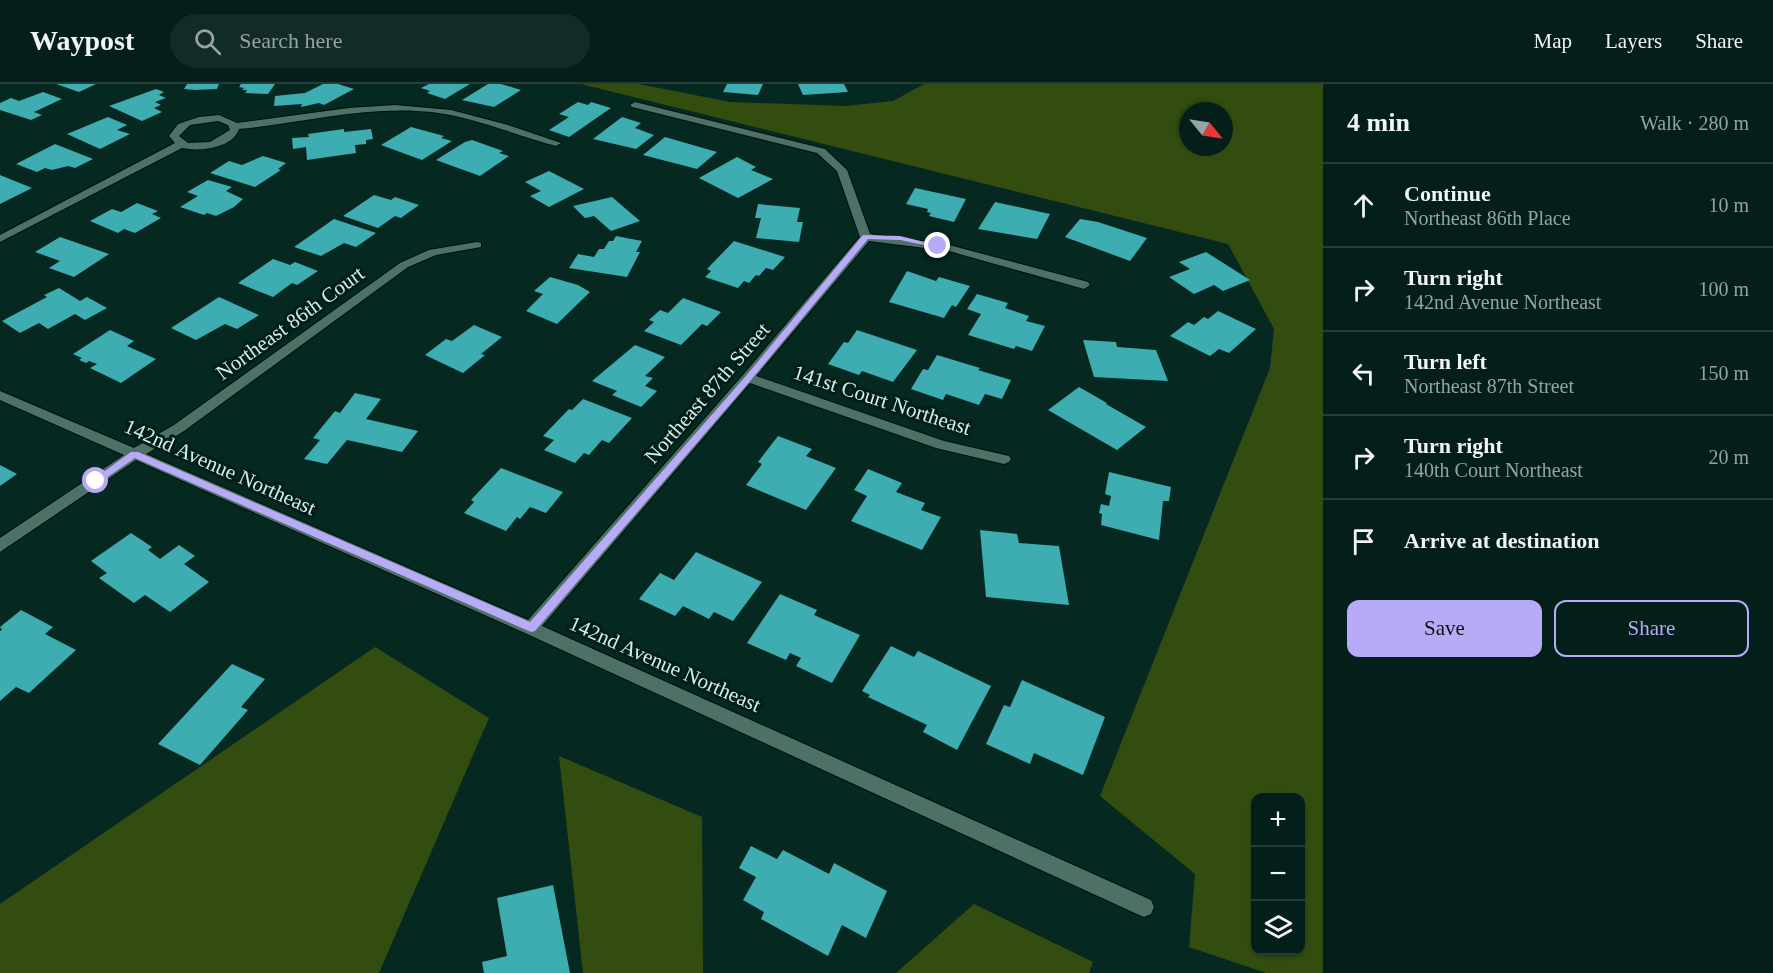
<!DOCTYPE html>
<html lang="en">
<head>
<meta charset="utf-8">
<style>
	:root { --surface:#041e19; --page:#122b26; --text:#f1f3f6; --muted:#97a2a2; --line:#253c38; --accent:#b7abf7 }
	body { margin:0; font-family:"Times New Roman",serif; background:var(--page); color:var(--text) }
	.controls { position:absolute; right:18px; bottom:18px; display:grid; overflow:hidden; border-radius:12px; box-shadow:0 2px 4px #0004 }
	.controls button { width:54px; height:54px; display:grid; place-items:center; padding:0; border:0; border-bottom:2px solid var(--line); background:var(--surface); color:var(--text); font:30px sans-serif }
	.compass { position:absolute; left:1179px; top:18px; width:54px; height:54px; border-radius:50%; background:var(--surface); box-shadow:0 2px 4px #0004; rotate:120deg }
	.stop { position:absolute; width:18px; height:18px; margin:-14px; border:4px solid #b7abf7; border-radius:50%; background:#fff }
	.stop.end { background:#b7abf7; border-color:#fff; box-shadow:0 2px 6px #0008 }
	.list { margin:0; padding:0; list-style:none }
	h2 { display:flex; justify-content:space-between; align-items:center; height:78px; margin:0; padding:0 24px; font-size:26px }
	h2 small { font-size:20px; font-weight:400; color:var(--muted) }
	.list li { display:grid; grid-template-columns:39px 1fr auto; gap:18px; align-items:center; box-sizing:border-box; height:84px; padding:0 24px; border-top:2px solid var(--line) }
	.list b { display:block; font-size:22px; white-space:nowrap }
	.list p { margin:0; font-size:20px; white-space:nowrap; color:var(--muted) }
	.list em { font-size:20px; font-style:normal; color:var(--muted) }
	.actions { display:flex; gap:12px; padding:18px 24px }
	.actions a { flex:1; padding:14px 0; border:2px solid var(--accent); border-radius:12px; text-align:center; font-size:21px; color:var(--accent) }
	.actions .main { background:var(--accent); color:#111 }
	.icon { flex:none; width:33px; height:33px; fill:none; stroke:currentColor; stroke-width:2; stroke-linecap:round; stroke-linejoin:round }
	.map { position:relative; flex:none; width:1323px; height:889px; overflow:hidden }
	header { display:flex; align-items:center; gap:36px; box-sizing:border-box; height:84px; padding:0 30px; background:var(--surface); border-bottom:2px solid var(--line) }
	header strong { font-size:28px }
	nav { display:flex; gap:33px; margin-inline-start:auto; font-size:21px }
	.search { width:420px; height:54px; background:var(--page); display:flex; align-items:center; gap:15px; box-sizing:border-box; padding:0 21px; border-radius:33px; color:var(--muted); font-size:22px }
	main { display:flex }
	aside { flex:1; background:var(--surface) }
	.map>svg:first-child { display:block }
	.green { fill:#334d10; fill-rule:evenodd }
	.building { fill:#3eadb2 }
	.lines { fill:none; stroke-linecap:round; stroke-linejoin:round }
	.minor-casing { stroke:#00100b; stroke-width:2 }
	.minor { fill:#4e7167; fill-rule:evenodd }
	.route { fill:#b7abf7 }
	.labels { text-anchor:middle; stroke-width:6; stroke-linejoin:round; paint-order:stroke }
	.street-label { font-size:21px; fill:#d9ece6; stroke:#001f18 }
</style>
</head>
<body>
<header>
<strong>Waypost</strong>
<div class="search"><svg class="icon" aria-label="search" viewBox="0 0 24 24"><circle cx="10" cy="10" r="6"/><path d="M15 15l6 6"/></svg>Search here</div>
<nav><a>Map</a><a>Layers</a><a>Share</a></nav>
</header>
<main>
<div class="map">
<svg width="1323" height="889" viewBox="0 0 1323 889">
	<rect width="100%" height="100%" fill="#052821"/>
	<!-- green -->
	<g class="green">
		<path d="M 581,0 L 639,0 L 730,18 L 845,22 L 893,17 L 924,0 L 1323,0 L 1323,889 L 1266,889 L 1189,863 L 1195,790 L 1100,712 L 1270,284 L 1274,245 L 1228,160 ZM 1188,27 L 1224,27 L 1224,63 L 1188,63 ZM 1256,714 L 1300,714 L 1300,866 L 1256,866 Z"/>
		<polygon points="375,563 489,634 379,889 0,889 0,820"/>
		<polygon points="559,672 702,733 703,889 583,889"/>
		<polygon points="974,820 1093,878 1089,889 896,889"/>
	</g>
	<!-- building -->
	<g class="building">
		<polygon points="56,0 96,0 79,8"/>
		<polygon points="187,0 219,0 217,5 195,6 184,5"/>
		<polygon points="241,0 275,0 268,10 245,9 247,6 242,6 244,4 239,3"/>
		<polygon points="323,0 338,0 354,5 324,21 319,19 301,23 302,20 274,22 275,12 305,9"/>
		<polygon points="429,0 470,0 445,15 427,9 430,7 421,4"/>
		<polygon points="488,0 501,0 521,6 494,23 462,16"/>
		<polygon points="727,0 763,0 758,11 723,8"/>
		<polygon points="798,0 844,0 848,8 803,11"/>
		<polygon points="156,5 164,8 159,11 166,14 155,18 161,21 154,24 162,28 142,37 109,22"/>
		<polygon points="43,8 62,15 34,28 42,31 31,36 0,26 0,19 11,14 19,17"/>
		<polygon points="578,18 588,21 591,18 611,24 569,53 549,46 569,33 559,30"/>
		<polygon points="108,33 127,41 117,46 130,50 100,65 67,50"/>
		<polygon points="622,33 641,39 635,44 654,51 636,65 593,55"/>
		<polygon points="411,43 444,52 441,54 452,57 422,76 381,61"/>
		<polygon points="344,45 344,48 371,45 373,55 366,56 366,60 355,61 356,69 307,76 306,63 293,65 292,54 309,53 308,50"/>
		<polygon points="665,53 717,68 697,85 643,71"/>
		<polygon points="472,56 503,67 499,69 509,72 480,92 436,76 465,58"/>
		<polygon points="55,60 93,75 75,84 68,82 52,86 45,84 37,88 16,80"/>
		<polygon points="263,72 286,79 278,85 281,86 255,103 210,89 229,77 242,81"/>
		<polygon points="737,73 756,83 751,86 773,95 738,114 699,94"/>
		<polygon points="549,87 584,105 549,123 530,112 541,107 525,98"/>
		<polygon points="0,91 32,104 0,120"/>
		<polygon points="208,96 232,103 226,107 243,115 234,123 216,132 207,129 204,131 180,123 198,112 187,108"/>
		<polygon points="915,104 966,115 954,138 929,132 931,129 927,128 928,125 906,120"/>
		<polygon points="374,111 391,116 395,113 419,121 401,134 395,132 378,144 343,132"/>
		<polygon points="612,113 640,137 611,147 594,132 585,134 573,122"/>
		<polygon points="995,118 1050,130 1037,155 978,145"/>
		<polygon points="137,119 158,127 152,130 161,134 135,149 124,145 118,149 90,137 112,125 121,128"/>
		<polygon points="758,120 800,124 797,138 803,138 799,158 756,154 761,134 755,134"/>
		<polygon points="334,135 376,149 356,163 344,159 321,172 294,163"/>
		<polygon points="1080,135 1098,138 1147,154 1130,177 1065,153"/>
		<polygon points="616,152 642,157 636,168 640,168 627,193 569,184 578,170 594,173 599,165 604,165 609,157 613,157"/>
		<polygon points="60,153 109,170 74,193 49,184 60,177 35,168"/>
		<polygon points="734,157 785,173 773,186 766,184 759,192 756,191 749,199 744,197 738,204 705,193 711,187 707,185"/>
		<polygon points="1206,168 1250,196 1223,207 1214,201 1194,210 1169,193 1190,185 1179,178"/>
		<polygon points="273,175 290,181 295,178 318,187 297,201 292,199 273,213 238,199"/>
		<polygon points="907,187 936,197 939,193 970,202 956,223 952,221 944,234 889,218"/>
		<polygon points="550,193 578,201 590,208 557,240 526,227 543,210 534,207"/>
		<polygon points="59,204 80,217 87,213 107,224 85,236 75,230 48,245 39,239 20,249 2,237 47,213 44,211"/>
		<polygon points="977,210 1008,219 1005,224 1029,232 1026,237 1045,242 1032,267 1016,262 1014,265 968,251 981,230 967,225"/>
		<polygon points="219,213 259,231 237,245 225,240 196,256 171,244"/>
		<polygon points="683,214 721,228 707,242 702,240 681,261 644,247 654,238 649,236 660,226 668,229"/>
		<polygon points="1218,227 1256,245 1229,269 1219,265 1210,272 1170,252 1188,238 1194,241 1204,233 1208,235"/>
		<polygon points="474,241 502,253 481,270 485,271 463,289 425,271 446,255 452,257"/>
		<polygon points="110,246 134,257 127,262 156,275 121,299 90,284 97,280 89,277 86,279 79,276 82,274 73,270"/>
		<polygon points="857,246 917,266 893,298 862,287 859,291 828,280 844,258 848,259"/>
		<polygon points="1083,256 1116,258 1117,263 1156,266 1168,297 1094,293"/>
		<polygon points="635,261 665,273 645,292 653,294 645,302 657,307 641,323 612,311 617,307 592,297"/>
		<polygon points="937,271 980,284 978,286 1011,296 1002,315 985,310 979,321 946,310 943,316 911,305 923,285 928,286"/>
		<polygon points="1079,303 1107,319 1106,320 1146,343 1117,366 1048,326"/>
		<polygon points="355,309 381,315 366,335 418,347 402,368 347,356 327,380 304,375 320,356 313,354 335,327 340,329"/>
		<polygon points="583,315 632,334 609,359 602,356 589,371 584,369 575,379 544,366 554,356 543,352 569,325 572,326"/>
		<polygon points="778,352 812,365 806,372 836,384 806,426 746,401 762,380 758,378"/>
		<polygon points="0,381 17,390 0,402"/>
		<polygon points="501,384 563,408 546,429 530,423 520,435 517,433 506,447 464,429 474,418 471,416"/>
		<polygon points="868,385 902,399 896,408 925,419 921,426 941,433 922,466 851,437 867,412 854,406"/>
		<polygon points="1109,388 1171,403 1169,417 1163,417 1159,456 1101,441 1102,430 1099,429 1101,420 1109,422 1111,412 1105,410"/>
		<polygon points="980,446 1017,450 1019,459 1059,462 1069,521 986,513"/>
		<polygon points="131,449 152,463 148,466 160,475 179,461 195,472 184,480 209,498 170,528 145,511 134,519 99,494 107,489 91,477"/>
		<polygon points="696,468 762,498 733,537 714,528 709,535 683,522 675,532 639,515 660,489 674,496"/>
		<polygon points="780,510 817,526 814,531 860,551 832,599 796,582 801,574 790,569 786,576 747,559"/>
		<polygon points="21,526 53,543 45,550 76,566 29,609 16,603 0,617 0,547 2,546 0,543"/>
		<polygon points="891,562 914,573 918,567 991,602 957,666 923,648 927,641 868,613 870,611 862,607"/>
		<polygon points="232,580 265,595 241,623 248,626 200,681 158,660"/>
		<polygon points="1022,596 1105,633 1083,691 1034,669 1030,680 986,660 1004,621 1010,623"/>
		<polygon points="751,762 777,775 783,766 829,790 834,779 887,807 866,854 842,841 828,872 761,835 764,828 743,816 756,793 739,784"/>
		<polygon points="553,801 570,889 484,889 482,878 507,872 497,814"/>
	</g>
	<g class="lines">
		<defs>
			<g id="minor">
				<polygon points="635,18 825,65 847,86 870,150 949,161 1088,198 1090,201 1084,205 949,167 869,157 756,292 944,357 1009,372 1011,375 1009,378 1004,380 936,364 750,299 542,542 1151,816 1154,823 1151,830 1144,833 1137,830 525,549 136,376 0,468 0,454 124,371 0,316 0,307 134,364 174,341 400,179 429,166 477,158 481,159 481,163 436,171 408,183 184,347 146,370 528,536 743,291 860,153 837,87 817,69 632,23 630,21"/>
				<path d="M 395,21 L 451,26 L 508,41 L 561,59 L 556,62 C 515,51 474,33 432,28 C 367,21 303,39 239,45 C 233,64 200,68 182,64 L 0,158 L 0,151 L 175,59 L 169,52 L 178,40 L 199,33 L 219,31 L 237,39 L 349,24 ZM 218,37 L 228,41 L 230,46 L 210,58 L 188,59 L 179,52 L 190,41 Z"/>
			</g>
		</defs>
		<!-- minor casing -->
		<use href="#minor" class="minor-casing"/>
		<!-- minor -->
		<use href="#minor" class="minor"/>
	</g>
	<!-- route -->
	<polygon class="route" points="863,151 900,152 941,162 938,164 900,156 868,155 751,296 535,547 531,548 135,374 99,399 96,400 91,397 131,368 138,368 530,538 745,293"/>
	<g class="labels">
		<!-- street labels -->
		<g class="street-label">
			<text transform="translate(290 239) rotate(-36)" y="7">Northeast 86th Court</text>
			<text transform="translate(707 309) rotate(-49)" y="7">Northeast 87th Street</text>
			<text transform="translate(882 316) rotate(18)" y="7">141st Court Northeast</text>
			<text transform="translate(220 383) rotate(24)" y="7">142nd Avenue Northeast</text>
			<text transform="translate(665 580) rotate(24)" y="7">142nd Avenue Northeast</text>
		</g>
	</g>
</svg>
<div class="controls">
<button>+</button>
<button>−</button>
<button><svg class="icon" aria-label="layers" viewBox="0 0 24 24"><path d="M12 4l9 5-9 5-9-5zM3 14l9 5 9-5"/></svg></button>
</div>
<svg class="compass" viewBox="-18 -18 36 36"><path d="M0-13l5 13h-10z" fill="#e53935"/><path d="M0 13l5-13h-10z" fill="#97a2a2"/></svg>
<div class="stop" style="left:96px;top:397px"></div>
<div class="stop end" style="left:938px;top:162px"></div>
</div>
<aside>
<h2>4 min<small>Walk · 280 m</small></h2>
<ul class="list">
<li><svg class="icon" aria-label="ahead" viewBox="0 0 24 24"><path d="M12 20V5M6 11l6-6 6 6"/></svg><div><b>Continue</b><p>Northeast 86th Place</p></div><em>10 m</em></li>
<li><svg class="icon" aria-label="right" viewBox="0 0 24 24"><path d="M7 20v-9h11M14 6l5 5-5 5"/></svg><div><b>Turn right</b><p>142nd Avenue Northeast</p></div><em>100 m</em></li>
<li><svg class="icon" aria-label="left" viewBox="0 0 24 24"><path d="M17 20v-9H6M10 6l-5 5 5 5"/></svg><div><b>Turn left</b><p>Northeast 87th Street</p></div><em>150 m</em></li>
<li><svg class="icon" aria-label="right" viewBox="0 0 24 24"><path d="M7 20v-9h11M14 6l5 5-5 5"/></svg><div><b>Turn right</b><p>140th Court Northeast</p></div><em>20 m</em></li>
<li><svg class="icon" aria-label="arrive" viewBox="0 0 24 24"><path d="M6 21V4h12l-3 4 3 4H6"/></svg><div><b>Arrive at destination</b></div></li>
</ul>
<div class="actions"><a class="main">Save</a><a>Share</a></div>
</aside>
</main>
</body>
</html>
